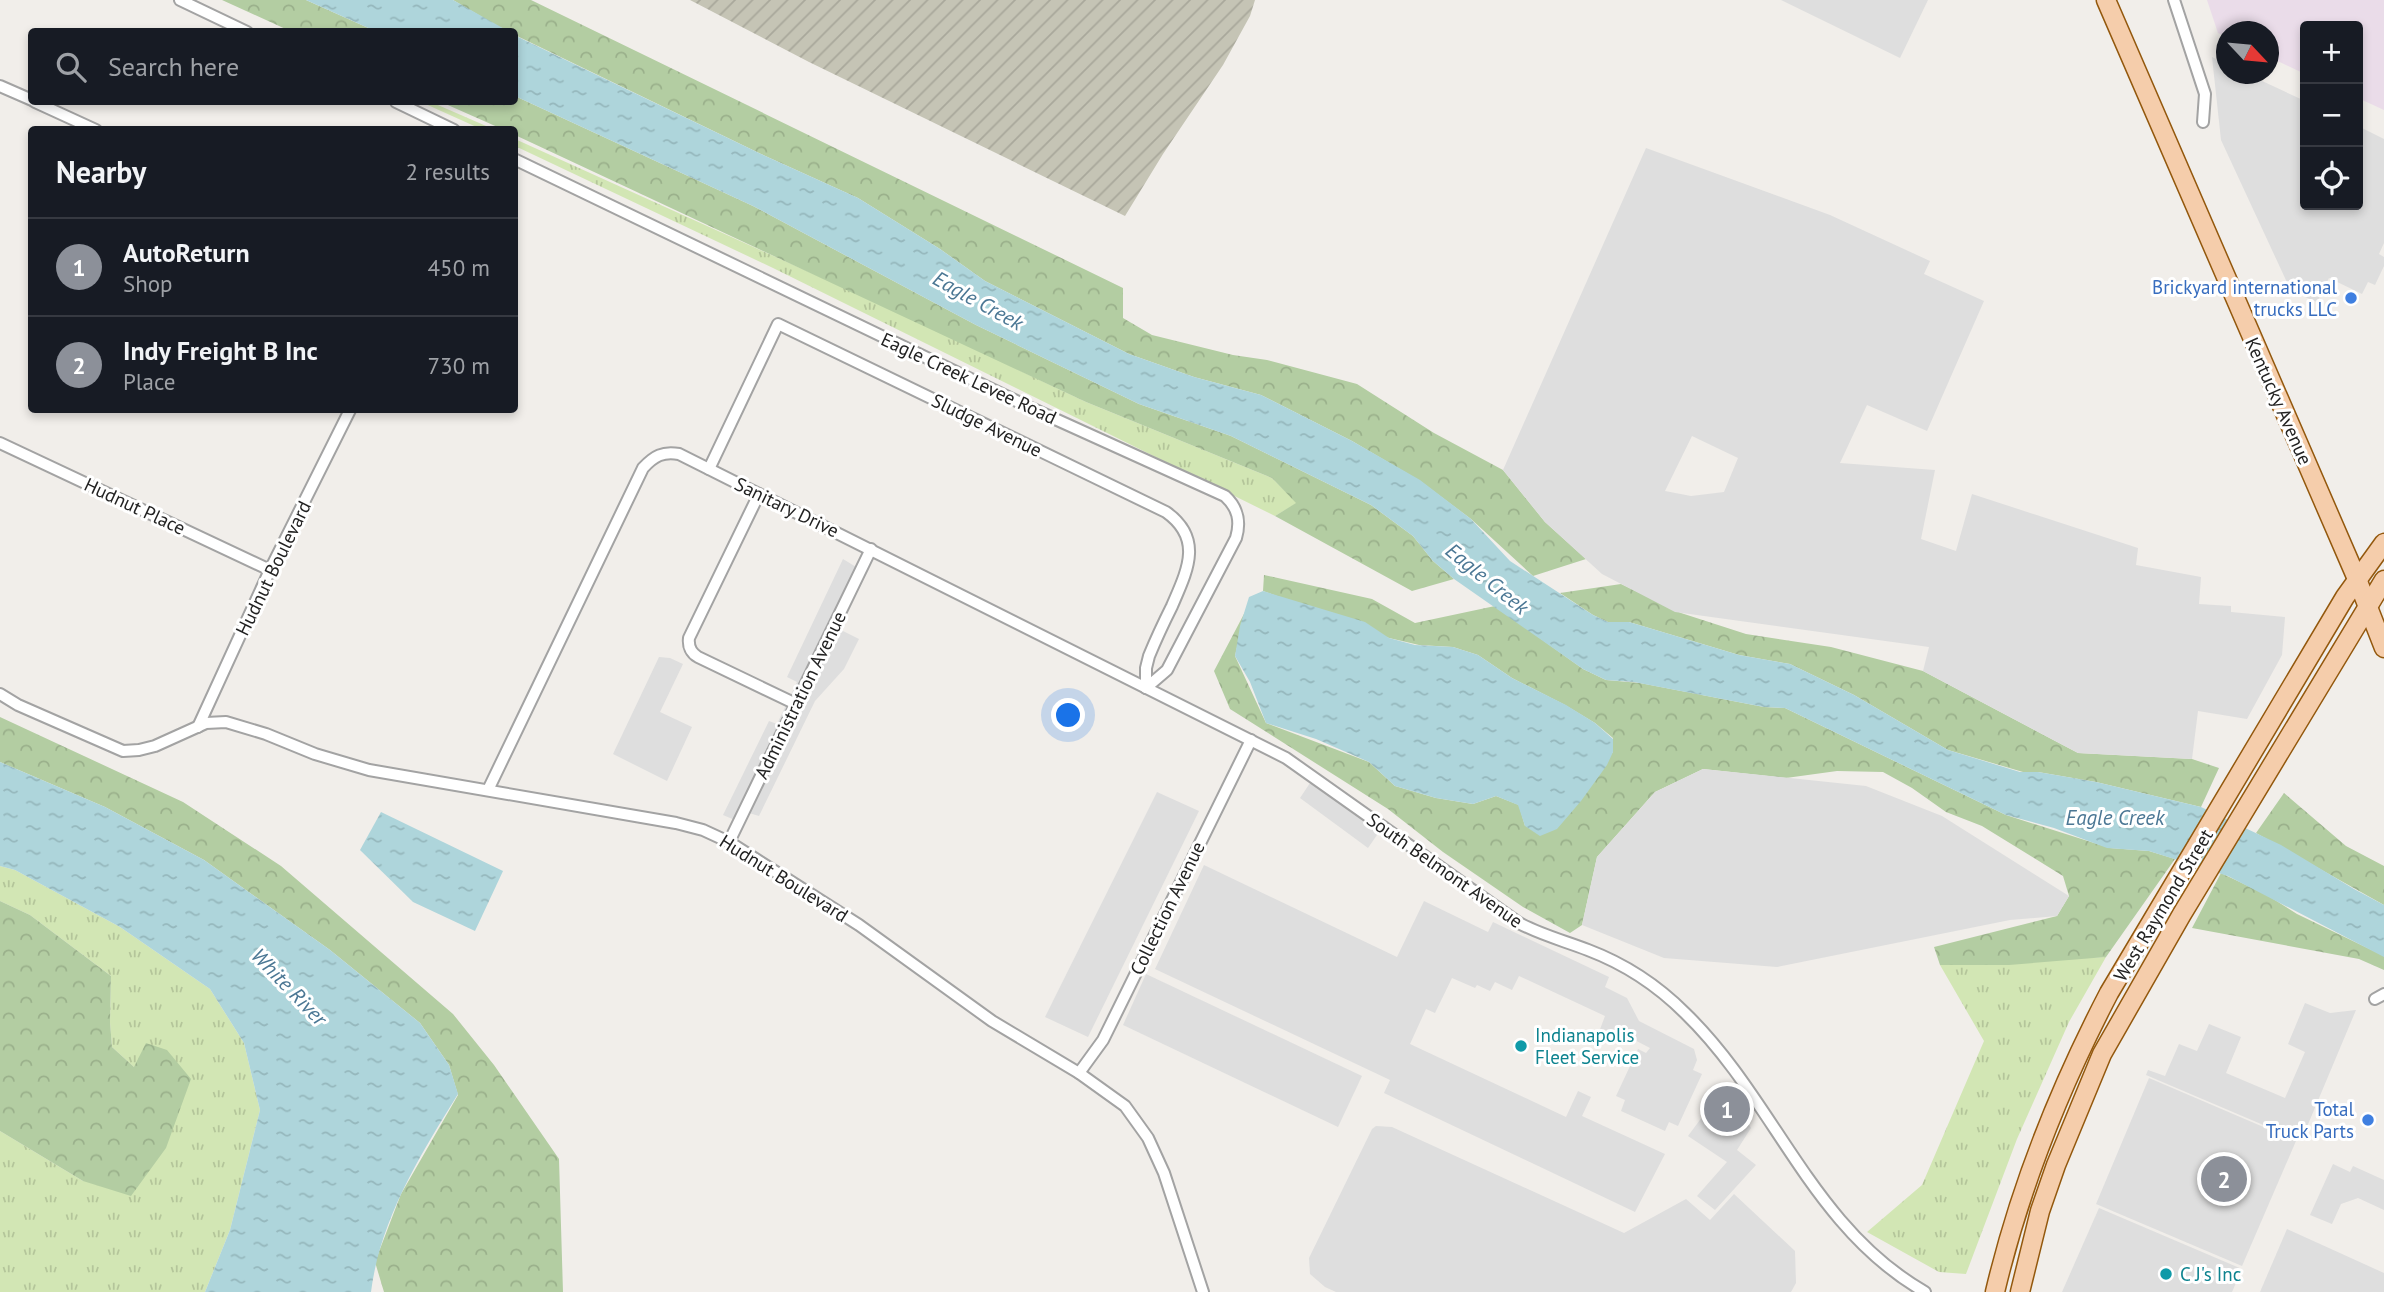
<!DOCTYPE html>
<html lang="en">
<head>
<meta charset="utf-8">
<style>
	:root { --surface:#171b24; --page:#242831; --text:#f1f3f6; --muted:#9ea1a6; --line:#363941; --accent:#8c9099 }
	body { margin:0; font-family:"PT Sans",sans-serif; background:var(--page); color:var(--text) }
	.controls { position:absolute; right:21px; top:21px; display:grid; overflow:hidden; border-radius:7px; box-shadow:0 4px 10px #0003 }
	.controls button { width:63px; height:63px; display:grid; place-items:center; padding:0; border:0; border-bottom:2px solid var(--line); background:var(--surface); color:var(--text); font:35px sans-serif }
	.compass { position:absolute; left:2216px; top:21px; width:63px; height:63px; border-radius:50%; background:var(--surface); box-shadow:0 4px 10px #0003; rotate:116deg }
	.you { position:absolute; left:1069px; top:716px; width:24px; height:24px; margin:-18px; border:5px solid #fff; border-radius:50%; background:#1a73e8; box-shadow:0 0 0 10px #1a73e833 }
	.badge { display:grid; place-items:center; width:46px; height:46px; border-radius:50%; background:var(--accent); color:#fff; font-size:23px; font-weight:700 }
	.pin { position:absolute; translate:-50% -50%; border:4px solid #fff; box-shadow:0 2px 7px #0006 }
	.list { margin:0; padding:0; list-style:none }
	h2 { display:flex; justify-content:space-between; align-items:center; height:91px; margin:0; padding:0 28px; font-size:30px }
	h2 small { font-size:23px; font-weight:400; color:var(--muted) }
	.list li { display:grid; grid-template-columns:46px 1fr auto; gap:21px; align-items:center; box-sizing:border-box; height:98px; padding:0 28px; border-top:2px solid var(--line) }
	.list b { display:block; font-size:26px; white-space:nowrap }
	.list p { margin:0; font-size:23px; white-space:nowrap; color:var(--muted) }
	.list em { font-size:23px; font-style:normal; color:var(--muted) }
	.icon { flex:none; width:38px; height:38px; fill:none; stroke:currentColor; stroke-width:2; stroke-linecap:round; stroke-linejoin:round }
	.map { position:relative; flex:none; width:2384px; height:1292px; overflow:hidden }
	.search { position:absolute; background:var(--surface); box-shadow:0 4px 10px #0003; left:28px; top:28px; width:490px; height:77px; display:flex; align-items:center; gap:18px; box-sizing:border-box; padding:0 24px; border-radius:7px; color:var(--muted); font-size:26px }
	.panel { position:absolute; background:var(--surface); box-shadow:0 4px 10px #0003; left:28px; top:126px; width:490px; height:287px; border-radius:7px }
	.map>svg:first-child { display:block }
	.industrial { fill:#eadce9 }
	.construction { fill:url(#construction-furrows) }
	.grass { fill:url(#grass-tufts) }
	.forest { fill:url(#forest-crowns) }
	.parking { fill:#dedede; fill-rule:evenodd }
	.water { fill:url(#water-ripples) }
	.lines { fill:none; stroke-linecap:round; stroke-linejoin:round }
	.street-casing { stroke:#a3a3a3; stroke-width:14 }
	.primary-casing { stroke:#93580d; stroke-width:21 }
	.street { stroke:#fff; stroke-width:10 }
	.primary { stroke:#f5cdab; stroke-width:18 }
	.shop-dot { fill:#3f7fe0; stroke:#fff; stroke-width:2.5 }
	.culture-dot { fill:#0f9aa8; stroke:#fff; stroke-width:2.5 }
	.labels { text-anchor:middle; stroke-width:6; stroke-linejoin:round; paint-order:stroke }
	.shop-label { font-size:19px; fill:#366cbe; stroke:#fff; text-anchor:end }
	.street-label { font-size:19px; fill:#222; stroke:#fff }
	.culture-label { font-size:19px; fill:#0d838f; stroke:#fff; text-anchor:start }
	.water-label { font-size:21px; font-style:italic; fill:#4b7794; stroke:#fff }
</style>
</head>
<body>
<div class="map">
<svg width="2384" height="1292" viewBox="0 0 2384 1292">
	<defs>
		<pattern id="construction-furrows" width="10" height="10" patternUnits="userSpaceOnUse" patternTransform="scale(1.75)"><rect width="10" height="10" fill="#c5c4b5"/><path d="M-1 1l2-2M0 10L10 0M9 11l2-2" fill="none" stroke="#a9a89b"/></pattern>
		<pattern id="grass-tufts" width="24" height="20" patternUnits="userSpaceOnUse" patternTransform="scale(1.75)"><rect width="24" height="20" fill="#d2e6b4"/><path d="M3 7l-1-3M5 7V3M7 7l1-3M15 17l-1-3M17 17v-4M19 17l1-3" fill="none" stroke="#b4c59a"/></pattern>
		<pattern id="forest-crowns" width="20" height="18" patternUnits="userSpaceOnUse" patternTransform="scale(1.75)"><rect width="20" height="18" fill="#b3cda2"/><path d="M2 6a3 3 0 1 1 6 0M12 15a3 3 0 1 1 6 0" fill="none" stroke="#9ab08b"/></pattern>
		<pattern id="water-ripples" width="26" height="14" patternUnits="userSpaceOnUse" patternTransform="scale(1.75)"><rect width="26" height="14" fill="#aed5db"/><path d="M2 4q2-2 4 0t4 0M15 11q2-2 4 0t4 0" fill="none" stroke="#95b7bc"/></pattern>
	</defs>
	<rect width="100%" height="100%" fill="#f1eeea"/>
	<!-- industrial -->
	<polygon class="industrial" points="2207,0 2384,0 2384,110 2358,98 2358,26 2305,26 2305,74 2269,57 2268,32 2226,32 2226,37 2218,33"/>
	<!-- construction -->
	<polygon class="construction" points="690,0 1255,0 1250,16 1223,65 1163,154 1125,216 809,62"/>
	<!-- grass -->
	<g class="grass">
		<polygon points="421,102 431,102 493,129 481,129"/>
		<polygon points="515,139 893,310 1086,402 1272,478 1297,503 1275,516 773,268 515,146"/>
		<polygon points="0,866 15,870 120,927 210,989 244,1043 260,1110 230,1230 205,1292 0,1292 0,1131 83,1181 135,1068 112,1047 110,1022 111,976 30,915 0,901"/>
		<polygon points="2106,957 2069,1022 2017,1139 1966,1274 1939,1272 1867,1232 1922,1185 1984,1041 1940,965"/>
	</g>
	<!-- forest -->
	<g class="forest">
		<polygon points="222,0 306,0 375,31 290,31"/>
		<polygon points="453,0 531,0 1123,288 1123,318 1152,335 1233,355 1267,360 1357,384 1434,433 1503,470 1545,522 1586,559 1533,576 1471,519 1420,481 1352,441 1261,395 1194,377 1129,354 985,281 940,249 858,198 761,154 515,35 514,32 499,27"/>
		<polygon points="515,96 753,206 976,325 1139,404 1231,436 1371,505 1413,536 1433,561 1454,579 1412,591 1275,516 1296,503 1272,478 1086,402 515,135 514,130 502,129 441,102 514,102"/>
		<polygon points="1264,575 1372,599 1415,623 1495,606 1583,669 1606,680 1640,683 1764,707 1785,708 2006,815 2110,848 2149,851 2175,859 2106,957 2009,965 1940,965 1934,947 2057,916 2069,896 2063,876 1982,826 1946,812 1912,788 1883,772 1837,771 1786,778 1703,769 1655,792 1597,857 1582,925 1570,933 1523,907 1443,852 1388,809 1230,709 1214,671 1245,612 1235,656 1266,723 1369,762 1395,786 1436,798 1473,804 1496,796 1519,805 1525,826 1613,752 1613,738 1595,723 1565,705 1512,678 1478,655 1453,647 1419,645 1389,638 1263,591"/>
		<polygon points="1621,584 1681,613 1746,634 1831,647 1923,671 2078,753 2192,759 2219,768 2201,807 2096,782 2038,772 2023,772 1948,750 1854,695 1790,664 1739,655 1629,622 1608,622 1593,615 1560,593"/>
		<polygon points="0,717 183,802 281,866 453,1014 494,1065 559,1159 563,1292 384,1292 375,1262 401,1194 458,1095 449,1065 420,1023 330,950 204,860 105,807 0,762"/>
		<polygon points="2284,793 2346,846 2384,866 2384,905 2256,833"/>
		<polygon points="2221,873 2267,895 2297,914 2384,956 2384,970 2359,959 2192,928"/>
		<polygon points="0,901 30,915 111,976 110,1022 112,1047 134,1067 146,1043 167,1050 191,1079 166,1148 131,1196 83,1181 0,1131"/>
	</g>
	<!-- parking -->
	<g class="parking">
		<polygon points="1781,0 1928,0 1900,58"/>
		<polygon points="2212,57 2226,64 2226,74 2247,74 2305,101 2305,205 2358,205 2358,126 2384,139 2384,243 2379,254 2384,257 2384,266 2375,285 2368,282 2362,294 2329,278 2317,302 2291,291 2221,140"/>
		<path d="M 1646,148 L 1830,215 L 1930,261 L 1924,274 L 1984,301 L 1927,431 L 1867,405 L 1840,463 L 1935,470 L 1921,539 L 1956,551 L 1972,494 L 2138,548 L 2136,565 L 2201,577 L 2199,604 L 2231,606 L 2231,612 L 2285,617 L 2282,655 L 2247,719 L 2198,711 L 2192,759 L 2078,753 L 1923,671 L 1929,647 L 1675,612 L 1602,574 L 1545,522 L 1503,470 ZM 1692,436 L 1738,458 L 1724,492 L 1691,496 L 1665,491 Z"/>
		<polygon points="843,559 866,573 839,629 859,639 844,669 815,701 759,816 749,813 744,824 723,815 769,721 777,724 797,682 787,677"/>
		<polygon points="659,657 670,658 683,664 660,712 692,727 667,781 613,754"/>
		<polygon points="1703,769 1866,786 1942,816 2069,896 2057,916 2010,920 1777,967 1664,958 1582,925 1597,857 1655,792"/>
		<polygon points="1310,783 1379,832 1368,848 1300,798"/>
		<polygon points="1157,792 1199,811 1088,1037 1045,1017"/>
		<polygon points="1204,865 1397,957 1424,901 1488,932 1493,922 1609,977 1605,987 1627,998 1639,1021 1694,1049 1697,1060 1693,1070 1702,1074 1678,1126 1669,1122 1665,1131 1621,1111 1625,1100 1616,1096 1638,1049 1646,1053 1650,1048 1625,1035 1621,1042 1599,1032 1605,1016 1519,976 1512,990 1495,982 1490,991 1477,985 1475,988 1452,978 1435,1013 1426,1009 1410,1044 1566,1117 1578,1091 1591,1097 1582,1116 1665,1154 1635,1212 1384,1093 1390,1080 1155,969"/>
		<polygon points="1146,974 1362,1076 1338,1127 1123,1025"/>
		<polygon points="2305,1003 2330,1013 2356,1010 2301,1141 2146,1075 2148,1070 2165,1076 2179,1044 2197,1051 2209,1024 2241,1037 2226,1073 2285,1098 2305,1052 2288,1044"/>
		<polygon points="2149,1078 2296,1141 2242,1266 2096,1204"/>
		<polygon points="1714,1101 1730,1123 1743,1114 1751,1128 1737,1150 1756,1165 1715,1210 1697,1196 1727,1162 1688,1136"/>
		<polygon points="1376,1126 1392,1127 1624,1233 1686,1199 1710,1220 1734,1194 1795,1251 1796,1283 1791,1292 1336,1292 1325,1287 1310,1274 1309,1258 1372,1129"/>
		<polygon points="2333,1164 2350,1172 2353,1166 2384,1180 2384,1210 2358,1198 2341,1204 2332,1224 2310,1215"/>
		<polygon points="2099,1208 2242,1269 2232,1292 2062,1292"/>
		<polygon points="2287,1229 2384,1273 2384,1292 2260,1292"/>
	</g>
	<!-- water -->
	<g class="water">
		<polygon points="306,0 453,0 508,31 375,31"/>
		<polygon points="514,35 761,154 858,198 940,249 985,281 1129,354 1194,377 1261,395 1352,441 1420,480 1471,519 1510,561 1593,615 1608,622 1629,622 1739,655 1790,664 1854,695 1948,750 2020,772 2038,772 2096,782 2201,807 2281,845 2354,889 2384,905 2384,957 2228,876 2149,851 2107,848 2054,828 2006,815 1785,708 1764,707 1634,682 1606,680 1583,669 1454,579 1433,561 1413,536 1371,505 1231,436 1139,404 976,325 753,206 515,96"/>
		<polygon points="1263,591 1365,622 1389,638 1415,645 1453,647 1478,655 1512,678 1566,705 1595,723 1613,739 1613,752 1607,765 1581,801 1557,829 1540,836 1525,826 1518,805 1496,796 1473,804 1436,798 1395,786 1369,762 1316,739 1266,723 1250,682 1235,656 1240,626 1249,597"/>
		<path d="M 0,762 L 105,807 L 204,860 L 330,950 L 420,1023 L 449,1065 L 458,1094 C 420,1155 380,1220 371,1292 L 205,1292 L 230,1230 L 260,1110 L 244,1043 L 210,989 L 120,927 L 15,870 L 0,866 Z"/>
		<polygon points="381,812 503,871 475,931 413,902 360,850"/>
	</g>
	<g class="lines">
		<defs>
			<g id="street">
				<polyline points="180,0 247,32"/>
				<polyline points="2174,0 2205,94 2203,122"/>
				<polyline points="0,86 32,100"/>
				<polyline points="35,102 96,130"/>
				<polyline points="396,102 454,130"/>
				<path d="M 514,159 L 1033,409 L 1225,496 C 1238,508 1241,521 1236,538 L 1167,670 L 1146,688"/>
				<polyline points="0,443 270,570"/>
				<path d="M 709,469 L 778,324 L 1166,512 C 1204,539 1187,571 1172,606 C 1164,622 1156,639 1149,656 L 1146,668 L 1146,688"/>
				<path d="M 759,494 L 689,638 C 688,646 691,653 698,657 L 796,704"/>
				<polyline points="0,694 18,705 123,751 139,750 155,746 206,723 226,722 266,734 315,754 369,770 676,823 703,830 729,842 859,925 992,1021 1079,1073 1125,1106 1148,1138 1164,1173 1203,1292"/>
				<polyline points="198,727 270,570 350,410"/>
				<path d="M 488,790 L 643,468 C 654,456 663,451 679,454 L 1286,758 L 1519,923 C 1541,935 1565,941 1588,950 C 1625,964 1657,985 1685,1013 C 1775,1100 1811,1227 1925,1292"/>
				<polyline points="729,842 871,549"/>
				<polyline points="2375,999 2384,994"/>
				<polyline points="1079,1073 1103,1040 1251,740"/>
			</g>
			<g id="primary">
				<polyline points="2106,0 2357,579 2384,648"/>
				<path d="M 1995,1292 C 2020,1186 2059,1089 2109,993 L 2345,597 L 2384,543"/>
				<polyline points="2020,1292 2040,1211 2056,1165 2102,1054 2182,914 2384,580"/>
			</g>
		</defs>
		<!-- street casing -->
		<use href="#street" class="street-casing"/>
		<!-- primary casing -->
		<use href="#primary" class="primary-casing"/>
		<!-- street -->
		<use href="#street" class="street"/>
		<!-- primary -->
		<use href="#primary" class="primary"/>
	</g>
	<!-- markers -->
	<g class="shop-dot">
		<circle cx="2351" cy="298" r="7"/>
		<circle cx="2368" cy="1120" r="7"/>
	</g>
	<g class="culture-dot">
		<circle cx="1521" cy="1046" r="7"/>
		<circle cx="2166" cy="1274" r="7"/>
	</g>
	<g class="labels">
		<!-- shop labels -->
		<g class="shop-label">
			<text x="2337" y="294">Brickyard international<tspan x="2337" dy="22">trucks LLC</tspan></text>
			<text x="2354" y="1116">Total<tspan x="2354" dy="22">Truck Parts</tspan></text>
		</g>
		<!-- street labels -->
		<g class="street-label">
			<text transform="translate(969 378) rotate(25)" y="7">Eagle Creek Levee Road</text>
			<text transform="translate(2279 401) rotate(66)" y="7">Kentucky Avenue</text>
			<text transform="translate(987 425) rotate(26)" y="7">Sludge Avenue</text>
			<text transform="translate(135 506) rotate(25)" y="7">Hudnut Place</text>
			<text transform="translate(787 507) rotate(26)" y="7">Sanitary Drive</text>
			<text transform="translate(273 568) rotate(-64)" y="7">Hudnut Boulevard</text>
			<text transform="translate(800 695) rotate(-64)" y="7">Administration Avenue</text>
			<text transform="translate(1445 870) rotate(35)" y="7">South Belmont Avenue</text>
			<text transform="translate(784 878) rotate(32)" y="7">Hudnut Boulevard</text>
			<text transform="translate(2163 905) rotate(-59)" y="7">West Raymond Street</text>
			<text transform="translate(1167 908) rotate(-64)" y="7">Collection Avenue</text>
		</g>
		<!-- culture labels -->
		<g class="culture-label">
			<text x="1535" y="1042">Indianapolis<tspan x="1535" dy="22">Fleet Service</tspan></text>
			<text x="2180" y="1281">C J's Inc</text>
		</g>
		<!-- water labels -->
		<g class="water-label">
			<text transform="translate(978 301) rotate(29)" y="7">Eagle Creek</text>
			<text transform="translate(1487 579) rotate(39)" y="7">Eagle Creek</text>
			<text x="2115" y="825">Eagle Creek</text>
			<text transform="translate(289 987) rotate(46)" y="7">White River</text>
		</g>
	</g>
</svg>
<div class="controls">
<button>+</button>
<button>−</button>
<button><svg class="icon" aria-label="locate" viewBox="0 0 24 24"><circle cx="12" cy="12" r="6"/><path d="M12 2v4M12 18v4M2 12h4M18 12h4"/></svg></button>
</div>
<svg class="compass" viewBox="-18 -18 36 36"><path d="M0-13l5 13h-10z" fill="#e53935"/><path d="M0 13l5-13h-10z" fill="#9ea1a6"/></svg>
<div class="you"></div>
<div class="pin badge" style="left:1727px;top:1109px">1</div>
<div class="pin badge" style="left:2224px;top:1179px">2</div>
<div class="search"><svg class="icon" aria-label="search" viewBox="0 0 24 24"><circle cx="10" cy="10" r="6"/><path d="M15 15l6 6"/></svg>Search here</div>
<section class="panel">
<h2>Nearby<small>2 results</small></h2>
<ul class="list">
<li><span class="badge">1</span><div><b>AutoReturn</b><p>Shop</p></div><em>450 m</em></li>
<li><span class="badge">2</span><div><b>Indy Freight B Inc</b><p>Place</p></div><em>730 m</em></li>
</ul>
</section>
</div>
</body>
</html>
